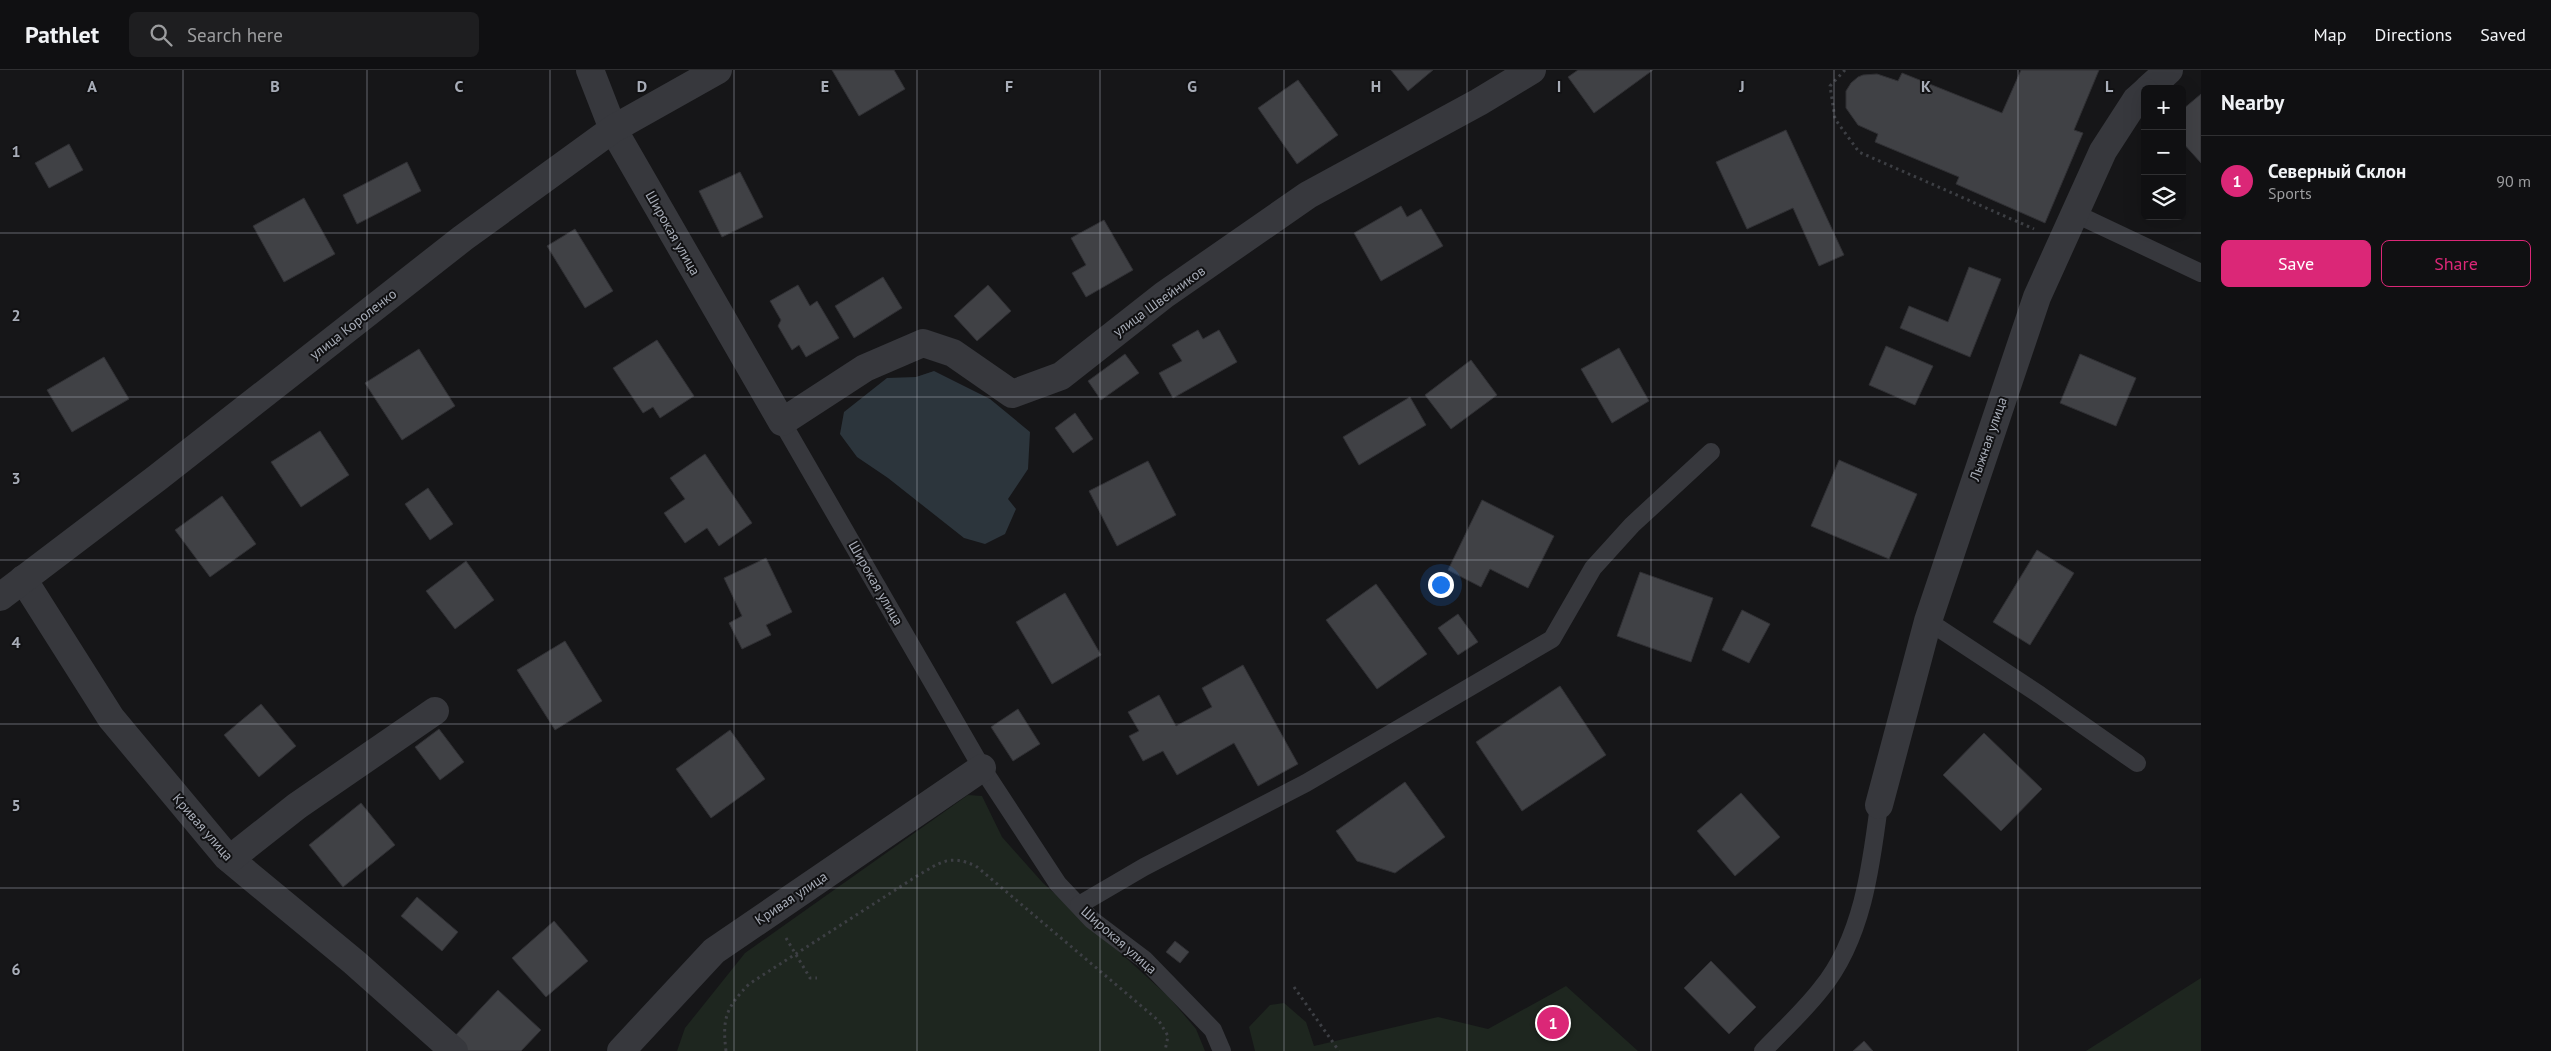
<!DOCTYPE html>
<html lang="en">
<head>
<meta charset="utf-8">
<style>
	:root { --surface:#101012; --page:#1e1e20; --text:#f1f3f6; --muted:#9c9d9f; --line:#303032; --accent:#db2777 }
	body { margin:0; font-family:"PT Sans",sans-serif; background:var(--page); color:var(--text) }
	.controls { position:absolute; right:15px; top:15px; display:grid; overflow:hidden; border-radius:8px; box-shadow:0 5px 20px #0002 }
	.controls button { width:45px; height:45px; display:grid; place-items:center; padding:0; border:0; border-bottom:1px solid var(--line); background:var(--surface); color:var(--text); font:25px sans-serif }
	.you { position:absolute; left:1440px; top:514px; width:18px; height:18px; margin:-12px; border:4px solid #fff; border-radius:50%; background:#1a73e8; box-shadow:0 0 0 8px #1a73e833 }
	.badge { display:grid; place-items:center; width:32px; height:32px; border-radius:50%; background:var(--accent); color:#fff; font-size:16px; font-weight:700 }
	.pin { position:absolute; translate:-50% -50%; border:2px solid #fff; box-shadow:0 1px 5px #0006 }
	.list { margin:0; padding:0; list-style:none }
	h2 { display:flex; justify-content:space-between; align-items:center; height:65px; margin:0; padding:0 20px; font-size:21px }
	h2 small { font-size:16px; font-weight:400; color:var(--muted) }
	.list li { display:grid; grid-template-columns:32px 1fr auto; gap:15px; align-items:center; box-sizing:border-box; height:90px; padding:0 20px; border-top:1px solid var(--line) }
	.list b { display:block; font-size:19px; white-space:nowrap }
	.list p { margin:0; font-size:16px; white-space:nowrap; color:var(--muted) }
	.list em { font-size:16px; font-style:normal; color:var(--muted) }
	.actions { display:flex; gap:10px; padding:15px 20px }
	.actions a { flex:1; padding:11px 0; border:1px solid var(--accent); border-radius:8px; text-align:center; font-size:18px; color:var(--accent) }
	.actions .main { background:var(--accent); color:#fff }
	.icon { flex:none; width:28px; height:28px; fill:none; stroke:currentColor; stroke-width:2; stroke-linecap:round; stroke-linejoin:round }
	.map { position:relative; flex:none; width:2201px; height:981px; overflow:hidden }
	header { display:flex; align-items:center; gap:30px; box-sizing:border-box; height:70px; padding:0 25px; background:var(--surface); border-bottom:1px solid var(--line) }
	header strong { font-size:24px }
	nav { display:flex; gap:28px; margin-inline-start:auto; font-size:18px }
	.search { width:350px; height:45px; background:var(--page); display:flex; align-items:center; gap:12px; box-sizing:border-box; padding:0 18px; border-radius:8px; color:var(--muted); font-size:19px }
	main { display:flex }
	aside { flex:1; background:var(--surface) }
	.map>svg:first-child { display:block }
	.green { fill:#1e261f }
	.water { fill:#2c353c }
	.building { fill:#404145; stroke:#303034 }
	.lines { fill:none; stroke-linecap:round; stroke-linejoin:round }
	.path { stroke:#3d3f44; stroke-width:3; stroke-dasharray:2.5 4; stroke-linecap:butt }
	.service { stroke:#37383d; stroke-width:18 }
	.minor { stroke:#37383d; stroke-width:28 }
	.grid { fill:none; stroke:#a8adb8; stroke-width:1; stroke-opacity:0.55 }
	.labels { text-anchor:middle; stroke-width:4; stroke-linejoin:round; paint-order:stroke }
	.street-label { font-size:14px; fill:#a8adb8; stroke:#111113 }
	.grid-label { font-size:16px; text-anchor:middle; font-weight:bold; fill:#a8adb8; stroke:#111113; stroke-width:4; stroke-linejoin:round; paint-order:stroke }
</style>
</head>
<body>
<header>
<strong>Pathlet</strong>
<div class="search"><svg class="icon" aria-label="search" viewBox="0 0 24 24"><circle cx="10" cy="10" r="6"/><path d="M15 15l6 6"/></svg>Search here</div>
<nav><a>Map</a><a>Directions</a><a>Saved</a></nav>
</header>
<main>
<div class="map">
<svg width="2201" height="981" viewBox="0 0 2201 981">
	<rect width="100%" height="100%" fill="#161618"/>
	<!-- green -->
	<g class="green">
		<polygon points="968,725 982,726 1002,767 1043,813 1168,926 1196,959 1205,981 677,981 685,958 745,883"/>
		<polygon points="2201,908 2201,981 2086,981"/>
		<polygon points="1566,916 1638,981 1255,981 1249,957 1270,935 1284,933 1306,952 1314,976 1438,947 1488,959"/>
	</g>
	<!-- water -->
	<polygon class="water" points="934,301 990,329 1030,362 1028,399 1008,429 1016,439 1005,464 985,474 964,468 888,408 857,387 840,364 844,342 887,308 916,307"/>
	<!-- building -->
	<g class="building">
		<polygon points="832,0 894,0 905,19 859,46"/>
		<polygon points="1391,0 1433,0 1408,21"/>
		<polygon points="1578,0 1653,0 1594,43 1568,7"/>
		<polygon points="2021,0 2099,0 2074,60 2083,63 2045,153 1956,114 1959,107 1875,72 1878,64 1858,55 1846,38 1846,21 1851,13 1858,7 1863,5 1877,4 1898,11 1902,3 2002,43"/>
		<polygon points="1298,10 1338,65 1297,94 1258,38"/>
		<polygon points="2201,24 2201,93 2182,72 2182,40"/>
		<polygon points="1786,60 1844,185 1819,196 1793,138 1747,159 1716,92"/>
		<polygon points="69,74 83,100 49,118 35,93"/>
		<polygon points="407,92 421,121 357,154 343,125"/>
		<polygon points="740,102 763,147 722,167 699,121"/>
		<polygon points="304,128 335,184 284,212 253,156"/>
		<polygon points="1401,136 1407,147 1421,139 1443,176 1381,211 1354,163"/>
		<polygon points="1104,150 1133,200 1086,227 1072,203 1086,195 1071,168"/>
		<polygon points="575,159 613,221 585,238 547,176"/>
		<polygon points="1969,197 2001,209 1970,287 1900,258 1909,236 1948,252"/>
		<polygon points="883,207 902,238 854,268 835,236"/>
		<polygon points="798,215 810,236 817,231 839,268 806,287 799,275 792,280 778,256 781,250 770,231"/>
		<polygon points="988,215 1011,241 977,271 954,246"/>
		<polygon points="1198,260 1203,269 1219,260 1237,292 1173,328 1159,303 1182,291 1172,275"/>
		<polygon points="657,270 694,326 660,348 653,337 643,343 613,298"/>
		<polygon points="1886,276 1933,296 1915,335 1869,315"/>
		<polygon points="1619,278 1649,331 1612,353 1581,299"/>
		<polygon points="419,279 455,336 402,370 365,313"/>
		<polygon points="1125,284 1139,303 1101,330 1088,311"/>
		<polygon points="2080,284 2136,308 2116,356 2060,333"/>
		<polygon points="104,287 129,329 72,362 47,320"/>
		<polygon points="1471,290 1497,325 1451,359 1425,325"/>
		<polygon points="1410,327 1426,355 1359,395 1343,367"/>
		<polygon points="1075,343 1093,369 1073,383 1055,358"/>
		<polygon points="320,361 349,405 301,437 271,392"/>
		<polygon points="705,384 752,453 719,476 707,458 685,473 664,443 685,429 670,408"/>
		<polygon points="1839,390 1917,424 1889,489 1811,456"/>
		<polygon points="1148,391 1176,445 1117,476 1089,421"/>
		<polygon points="428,418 453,454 430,470 405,434"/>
		<polygon points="222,426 256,474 210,507 175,460"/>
		<polygon points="1482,430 1554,466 1528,518 1490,499 1481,517 1448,500"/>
		<polygon points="2037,480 2074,503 2030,575 1993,552"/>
		<polygon points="766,488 792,542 766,555 771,565 742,579 729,553 742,546 724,508"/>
		<polygon points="466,491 494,530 455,559 426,521"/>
		<polygon points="1640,502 1713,528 1691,592 1617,566"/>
		<polygon points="1376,514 1427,584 1377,619 1326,550"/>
		<polygon points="1065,523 1101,585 1052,614 1016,552"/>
		<polygon points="1742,540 1770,554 1749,593 1722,580"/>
		<polygon points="1458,544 1478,572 1458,585 1438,558"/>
		<polygon points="565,571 602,631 555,660 517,600"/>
		<polygon points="1243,595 1298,694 1258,716 1234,673 1177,705 1163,681 1143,691 1129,666 1139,661 1128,642 1159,625 1176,656 1212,637 1202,618"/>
		<polygon points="1560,616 1606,685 1522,741 1476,672"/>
		<polygon points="261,634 296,676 259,707 224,665"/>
		<polygon points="1018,639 1040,674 1013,691 991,657"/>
		<polygon points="439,659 464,692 440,710 415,677"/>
		<polygon points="730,660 765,709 711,748 676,699"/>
		<polygon points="1984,663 2042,719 2001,761 1943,705"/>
		<polygon points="1405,712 1445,767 1395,803 1357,791 1336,761"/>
		<polygon points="1741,723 1780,767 1735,806 1697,761"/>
		<polygon points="361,733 395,775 343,817 309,775"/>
		<polygon points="417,827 458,862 442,881 401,846"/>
		<polygon points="554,851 588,891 546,927 512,888"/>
		<polygon points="1175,871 1189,882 1180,893 1166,882"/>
		<polygon points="1711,891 1756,937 1729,964 1684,918"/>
		<polygon points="498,920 541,960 521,981 466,981 453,968"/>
		<polygon points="1864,971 1873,981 1853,981"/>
	</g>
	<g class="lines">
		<!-- path -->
		<g class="path">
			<polyline points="1845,0 1830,16 1835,49 1859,82 2034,159"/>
			<polyline points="786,868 810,908 817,908"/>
			<polyline points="1294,917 1339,981"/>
			<path d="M 726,981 C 722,948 726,938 749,914 L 917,806 C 941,792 949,784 976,796 L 1159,951 L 1168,966 L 1165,981"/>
		</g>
		<!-- service -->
		<g class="service">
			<polyline points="2076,144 2201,203"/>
			<polyline points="782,352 982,698 1058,814 1092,850 1145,890 1213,960 1222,981"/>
			<polyline points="1928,551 2040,625 2137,693"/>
			<polyline points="1079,835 1144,797 1306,713 1552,569 1593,498 1632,455 1711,382"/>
			<path d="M 1763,981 C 1782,961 1804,941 1821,919 C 1862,869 1871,798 1879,735"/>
		</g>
		<!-- minor -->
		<g class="minor">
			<polyline points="590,0 613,59 782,352 865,298 923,273 953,283 1012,324 1061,306 1164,225 1308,125 1479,32 1532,0"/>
			<polyline points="2148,19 2169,0"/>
			<polyline points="23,509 111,648 227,787 354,892 454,981"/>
			<polyline points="0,527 157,408 463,168 613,59 718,0"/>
			<polyline points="1879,735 1928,551 2037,227 2103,81 2136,30 2145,22"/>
			<polyline points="230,789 297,736 435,641"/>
			<polyline points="621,981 714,881 982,698"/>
		</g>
	</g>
	<!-- grid -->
	<path class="grid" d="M 183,0 L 183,981M 367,0 L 367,981M 550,0 L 550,981M 734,0 L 734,981M 917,0 L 917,981M 1100,0 L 1100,981M 1284,0 L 1284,981M 1467,0 L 1467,981M 1651,0 L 1651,981M 1834,0 L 1834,981M 2018,0 L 2018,981M 0,163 L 2201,163M 0,327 L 2201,327M 0,490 L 2201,490M 0,654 L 2201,654M 0,818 L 2201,818"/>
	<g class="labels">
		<!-- street labels -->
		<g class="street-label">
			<text transform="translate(673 163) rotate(60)" y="5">Широкая улица</text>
			<text transform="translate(1159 231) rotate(-36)" y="5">улица Швейников</text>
			<text transform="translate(353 254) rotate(-38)" y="5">улица Короленко</text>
			<text transform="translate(1988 369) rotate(-71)" y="5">Лыжная улица</text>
			<text transform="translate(876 513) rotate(60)" y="5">Широкая улица</text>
			<text transform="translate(203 757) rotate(49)" y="5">Кривая улица</text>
			<text transform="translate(791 828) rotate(-34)" y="5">Кривая улица</text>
			<text transform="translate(1119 870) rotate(41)" y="5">Широкая улица</text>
		</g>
	</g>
	<g class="grid-label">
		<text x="92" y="22">A</text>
		<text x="275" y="22">B</text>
		<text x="459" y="22">C</text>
		<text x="642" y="22">D</text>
		<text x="825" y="22">E</text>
		<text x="1009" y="22">F</text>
		<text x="1192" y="22">G</text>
		<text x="1376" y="22">H</text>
		<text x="1559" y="22">I</text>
		<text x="1742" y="22">J</text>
		<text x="1926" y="22">K</text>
		<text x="2109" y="22">L</text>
		<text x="16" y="87">1</text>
		<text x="16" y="251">2</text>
		<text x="16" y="414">3</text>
		<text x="16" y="578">4</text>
		<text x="16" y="741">5</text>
		<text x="16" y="905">6</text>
	</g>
</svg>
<div class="controls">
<button>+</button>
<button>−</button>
<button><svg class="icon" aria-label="layers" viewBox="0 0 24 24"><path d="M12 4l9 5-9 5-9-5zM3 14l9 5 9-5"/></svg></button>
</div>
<div class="you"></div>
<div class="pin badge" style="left:1553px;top:953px">1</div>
</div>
<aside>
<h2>Nearby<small></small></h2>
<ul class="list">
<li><span class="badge">1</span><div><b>Северный Склон</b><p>Sports</p></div><em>90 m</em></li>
</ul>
<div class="actions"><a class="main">Save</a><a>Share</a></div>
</aside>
</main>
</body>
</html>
